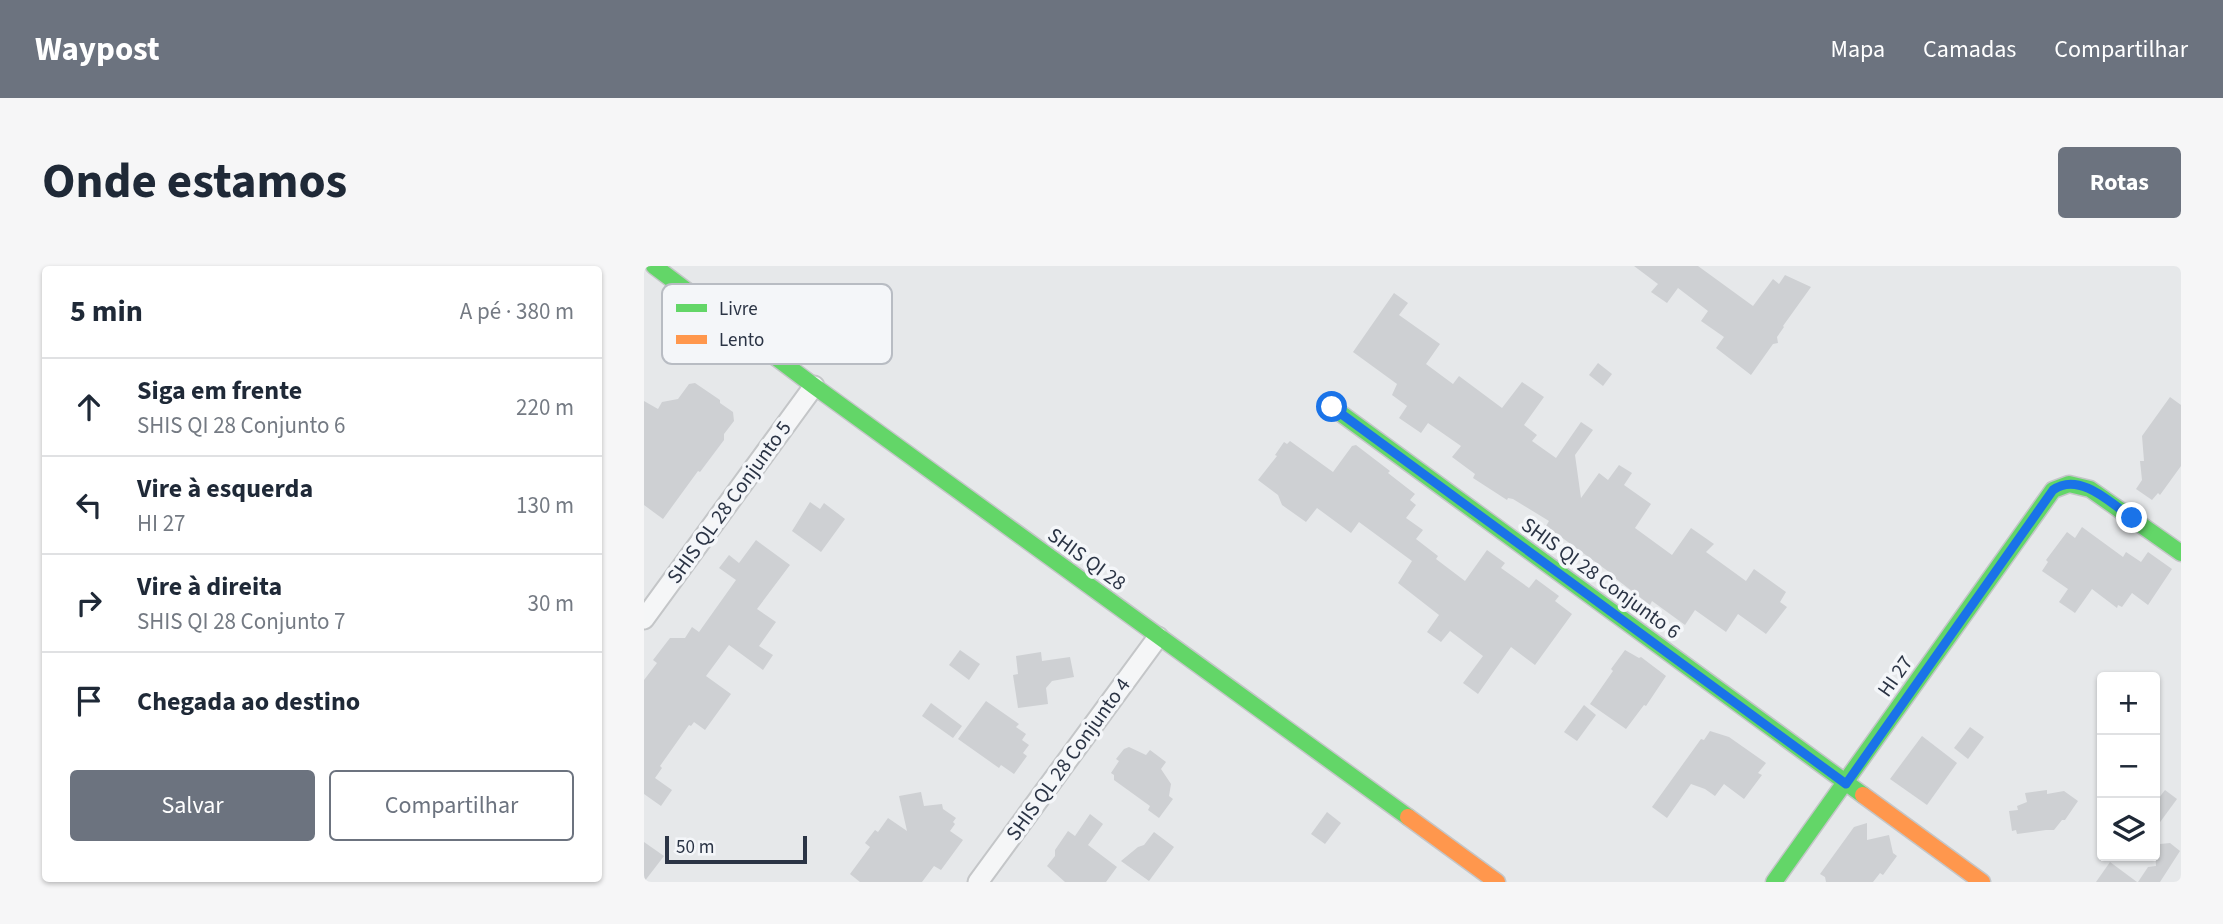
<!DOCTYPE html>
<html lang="pt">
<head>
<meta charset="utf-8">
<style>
	:root { --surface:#fff; --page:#f6f6f7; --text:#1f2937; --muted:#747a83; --line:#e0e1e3; --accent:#6c737f }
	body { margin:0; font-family:"Source Sans 3",sans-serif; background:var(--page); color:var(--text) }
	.controls { position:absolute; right:21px; bottom:21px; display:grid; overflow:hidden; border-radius:7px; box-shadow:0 2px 5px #0004 }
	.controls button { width:63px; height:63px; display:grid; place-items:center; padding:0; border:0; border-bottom:2px solid var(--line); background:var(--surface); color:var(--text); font:35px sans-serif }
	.scale { position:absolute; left:21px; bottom:18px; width:142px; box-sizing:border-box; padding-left:7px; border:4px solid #2b3445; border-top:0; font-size:19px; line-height:24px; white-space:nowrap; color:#2b3445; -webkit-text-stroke:5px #f4f6f9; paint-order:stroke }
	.stop { position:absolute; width:21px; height:21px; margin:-16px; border:5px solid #1a73e8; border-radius:50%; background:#fff }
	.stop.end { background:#1a73e8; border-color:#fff; box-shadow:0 2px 7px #0008 }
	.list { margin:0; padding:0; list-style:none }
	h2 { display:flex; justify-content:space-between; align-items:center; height:91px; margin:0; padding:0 28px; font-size:30px }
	h2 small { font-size:23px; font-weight:400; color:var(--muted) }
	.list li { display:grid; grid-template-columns:46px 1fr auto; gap:21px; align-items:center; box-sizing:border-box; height:98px; padding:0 28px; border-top:2px solid var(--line) }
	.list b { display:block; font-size:26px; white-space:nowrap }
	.list p { margin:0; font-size:23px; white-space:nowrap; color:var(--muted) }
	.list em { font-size:23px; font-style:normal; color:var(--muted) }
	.actions { display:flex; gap:14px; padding:21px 28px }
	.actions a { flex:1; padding:16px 0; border:2px solid var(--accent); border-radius:7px; text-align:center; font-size:24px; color:var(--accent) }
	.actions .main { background:var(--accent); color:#fff }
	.icon { flex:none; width:38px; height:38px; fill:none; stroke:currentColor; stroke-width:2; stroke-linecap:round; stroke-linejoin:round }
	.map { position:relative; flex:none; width:1537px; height:616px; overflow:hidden; border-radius:7px }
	header { display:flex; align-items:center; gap:42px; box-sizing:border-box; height:98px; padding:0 35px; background:var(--accent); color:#fff }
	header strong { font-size:33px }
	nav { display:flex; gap:38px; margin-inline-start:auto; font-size:24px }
	.intro { display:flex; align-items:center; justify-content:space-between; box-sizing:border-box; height:168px; padding:0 42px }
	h1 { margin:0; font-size:49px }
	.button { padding:18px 32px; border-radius:7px; background:var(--accent); color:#fff; font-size:24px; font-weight:700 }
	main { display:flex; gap:42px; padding:0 42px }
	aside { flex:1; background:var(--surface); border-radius:7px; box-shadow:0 2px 5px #0004 }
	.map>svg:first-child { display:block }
	.building { fill:#ced0d3 }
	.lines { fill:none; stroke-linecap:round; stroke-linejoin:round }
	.street-casing { stroke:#c4c6c8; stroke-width:23 }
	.fast-casing { stroke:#c4c6c8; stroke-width:19 }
	.slow-casing { stroke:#c4c6c8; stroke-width:19 }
	.street { stroke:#f5f6f7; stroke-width:19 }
	.fast { stroke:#63d668; stroke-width:16 }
	.slow { stroke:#ff974d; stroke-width:16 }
	.route { stroke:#1a73e8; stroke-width:9 }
	.labels { text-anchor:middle; stroke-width:7; stroke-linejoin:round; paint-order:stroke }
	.street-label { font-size:21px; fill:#2b3445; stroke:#f4f6f9 }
	.key { fill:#f4f6f9; stroke:#b8bcc3; stroke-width:2 }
	.key-label { font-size:19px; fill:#2b3445 }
</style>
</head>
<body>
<header>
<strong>Waypost</strong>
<nav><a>Mapa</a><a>Camadas</a><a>Compartilhar</a></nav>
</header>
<div class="intro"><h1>Onde estamos</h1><a class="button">Rotas</a></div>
<main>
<aside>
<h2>5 min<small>A pé · 380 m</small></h2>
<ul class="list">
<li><svg class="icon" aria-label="ahead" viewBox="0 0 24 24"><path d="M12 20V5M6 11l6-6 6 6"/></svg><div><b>Siga em frente</b><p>SHIS QI 28 Conjunto 6</p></div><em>220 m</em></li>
<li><svg class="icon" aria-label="left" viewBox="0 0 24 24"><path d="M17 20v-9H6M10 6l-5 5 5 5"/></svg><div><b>Vire à esquerda</b><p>HI 27</p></div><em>130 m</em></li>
<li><svg class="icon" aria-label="right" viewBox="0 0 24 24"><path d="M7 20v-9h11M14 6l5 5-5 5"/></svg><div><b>Vire à direita</b><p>SHIS QI 28 Conjunto 7</p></div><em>30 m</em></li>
<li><svg class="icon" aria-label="arrive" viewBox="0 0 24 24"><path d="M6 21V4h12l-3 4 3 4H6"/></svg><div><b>Chegada ao destino</b></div></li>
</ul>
<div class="actions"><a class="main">Salvar</a><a>Compartilhar</a></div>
</aside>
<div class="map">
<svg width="1537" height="616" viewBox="0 0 1537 616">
	<rect width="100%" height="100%" fill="#e6e8ea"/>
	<!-- building -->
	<g class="building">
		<polygon points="990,0 1054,0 1109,40 1129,13 1135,18 1141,9 1167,21 1139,60 1140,61 1133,71 1134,77 1129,78 1107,109 1072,82 1080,71 1057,55 1064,45 1034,22 1023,37 1007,26 1014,18"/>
		<polygon points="750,27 764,37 755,49 796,78 782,98 809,118 815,110 858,142 878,116 900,131 880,159 893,169 888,175 912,192 937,156 949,164 931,189 937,232 955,207 964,214 975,199 988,207 980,219 1007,238 991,262 1028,289 1047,262 1070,278 1062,286 1102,315 1110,303 1142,326 1136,336 1143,341 1122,368 1094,348 1082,366 1051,344 1041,359 1008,335 1006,339 971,312 972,311 902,260 905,255 869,233 864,232 863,234 829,212 831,208 808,191 817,180 784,157 777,167 755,152 763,140 748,129 753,118 709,86"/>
		<polygon points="954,97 968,108 959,120 945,109"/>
		<polygon points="51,117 76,134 76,137 89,146 90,155 80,168 80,174 56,206 54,205 19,253 0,239 0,135 14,143 18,136 34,133 45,118"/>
		<polygon points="1526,131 1537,139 1537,200 1516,229 1514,227 1508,234 1492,223 1498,214 1496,195 1500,195 1498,170"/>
		<polygon points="646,175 689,206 708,180 712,179 746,205 744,207 771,228 766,234 772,239 762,252 779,264 772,273 794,290 792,293 821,315 843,284 861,297 857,302 885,322 892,313 915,330 911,335 928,348 891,399 867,381 834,428 819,417 839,390 806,365 797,376 783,366 795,349 754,317 768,295 715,256 707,267 673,242 662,256 638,239 634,229 614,214 633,190 631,189 640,176 643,178"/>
		<polygon points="166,236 176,243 180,237 201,253 177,286 148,265"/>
		<polygon points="1438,261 1479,291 1482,286 1497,296 1504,286 1528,303 1504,339 1488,327 1478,341 1474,339 1473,342 1448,323 1431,347 1415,336 1424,323 1398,305 1404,296 1402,294 1423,266 1431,272"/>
		<polygon points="112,274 146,299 113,343 132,356 115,380 129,389 119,404 85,379 62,410 87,428 61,464 50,456 47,460 45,459 16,500 18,502 11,512 28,524 17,540 0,528 0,414 13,397 9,394 26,372 41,372 48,361 55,366 92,314 75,302 85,289 95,297"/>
		<polygon points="316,384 336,398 325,414 305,399"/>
		<polygon points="981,384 995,392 997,391 1022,410 1002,440 1000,439 982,463 946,438 969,405 967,403"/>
		<polygon points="397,386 398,395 426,391 430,411 408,415 402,422 404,438 374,442 369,409 374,408 372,390"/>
		<polygon points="342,435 375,458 372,461 382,468 378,474 385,479 379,487 383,490 370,508 357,499 355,502 314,473"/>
		<polygon points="287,437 318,460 309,472 278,450"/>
		<polygon points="940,439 952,449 933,475 920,466"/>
		<polygon points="1326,461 1340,471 1324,493 1310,482"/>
		<polygon points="1066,465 1085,471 1122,497 1114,507 1118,509 1100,533 1080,518 1071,530 1061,523 1047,518 1023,552 1008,541 1057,473 1060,474"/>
		<polygon points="1278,470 1313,497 1283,539 1246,513"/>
		<polygon points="485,481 502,489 506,484 522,496 517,503 527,518 525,530 529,533 515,552 504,544 506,540 470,514 470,509 467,507 475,495 472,493 480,483"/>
		<polygon points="1403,524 1403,528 1420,525 1434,535 1421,554 1418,554 1410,564 1402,564 1373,568 1372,564 1368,565 1365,545 1374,544 1373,540 1383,536 1381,527"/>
		<polygon points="1521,524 1533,533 1511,563 1511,537"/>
		<polygon points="277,526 280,540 298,538 299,543 312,552 309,556 311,558 306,565 319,574 297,604 290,600 278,616 216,616 206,608 226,581 221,577 231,564 234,566 244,552 263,565 255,530"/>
		<polygon points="683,546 697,557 681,578 667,568"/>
		<polygon points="446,548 459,558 444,579 473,601 462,616 421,616 403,600 411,590 411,584 424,565 431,570"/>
		<polygon points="1223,557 1223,574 1245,569 1249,587 1253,590 1239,609 1236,607 1229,616 1182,616 1181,611 1176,608 1210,561"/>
		<polygon points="510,566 530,581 505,615 477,595 494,581 500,579"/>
		<polygon points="0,576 20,590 0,616"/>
		<polygon points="1526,577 1536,585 1516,616 1494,616 1504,601 1512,600 1511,586 1516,578"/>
		<polygon points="1466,596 1493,616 1452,616"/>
	</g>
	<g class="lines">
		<defs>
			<g id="street">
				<polyline points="0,353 170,120"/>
				<polyline points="334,616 514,371"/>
			</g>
			<g id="fast">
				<polyline points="10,0 170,120 764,551"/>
				<polyline points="688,141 1219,529"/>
				<polyline points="1130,616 1409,224 1425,218 1446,223 1537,287"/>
			</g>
			<g id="slow">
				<polyline points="1219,529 1338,616"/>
				<polyline points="764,551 853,616"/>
			</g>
		</defs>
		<!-- street casing -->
		<use href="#street" class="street-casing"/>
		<!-- fast casing -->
		<use href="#fast" class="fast-casing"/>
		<!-- slow casing -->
		<use href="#slow" class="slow-casing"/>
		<!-- street -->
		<use href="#street" class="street"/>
		<!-- fast -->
		<use href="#fast" class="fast"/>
		<!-- slow -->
		<use href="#slow" class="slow"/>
	</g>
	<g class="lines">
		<!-- route -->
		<path class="route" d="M 688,141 L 1202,518 L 1409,224 C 1435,205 1467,237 1488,252"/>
	</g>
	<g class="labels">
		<!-- street labels -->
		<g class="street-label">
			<text transform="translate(85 236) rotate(-54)" y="7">SHIS QL 28 Conjunto 5</text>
			<text transform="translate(443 293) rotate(36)" y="7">SHIS QI 28</text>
			<text transform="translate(957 312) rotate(36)" y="7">SHIS QI 28 Conjunto 6</text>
			<text transform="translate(1251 410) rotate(-55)" y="7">HI 27</text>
			<text transform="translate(424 493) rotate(-54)" y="7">SHIS QL 28 Conjunto 4</text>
		</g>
	</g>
	<!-- legend -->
	<rect x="18" y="18" width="230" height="80" rx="10" class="key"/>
	<rect x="32" y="38" width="31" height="8" fill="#63d668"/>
	<rect x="32" y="69" width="31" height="9" fill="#ff974d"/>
	<g class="key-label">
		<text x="75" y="49">Livre</text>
		<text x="75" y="80">Lento</text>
	</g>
</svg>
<div class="controls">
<button>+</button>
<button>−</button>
<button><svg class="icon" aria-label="layers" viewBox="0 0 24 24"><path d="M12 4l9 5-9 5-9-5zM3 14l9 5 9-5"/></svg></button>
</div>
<div class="scale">50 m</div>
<div class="stop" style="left:688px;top:141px"></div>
<div class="stop end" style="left:1488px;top:252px"></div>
</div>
</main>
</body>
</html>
